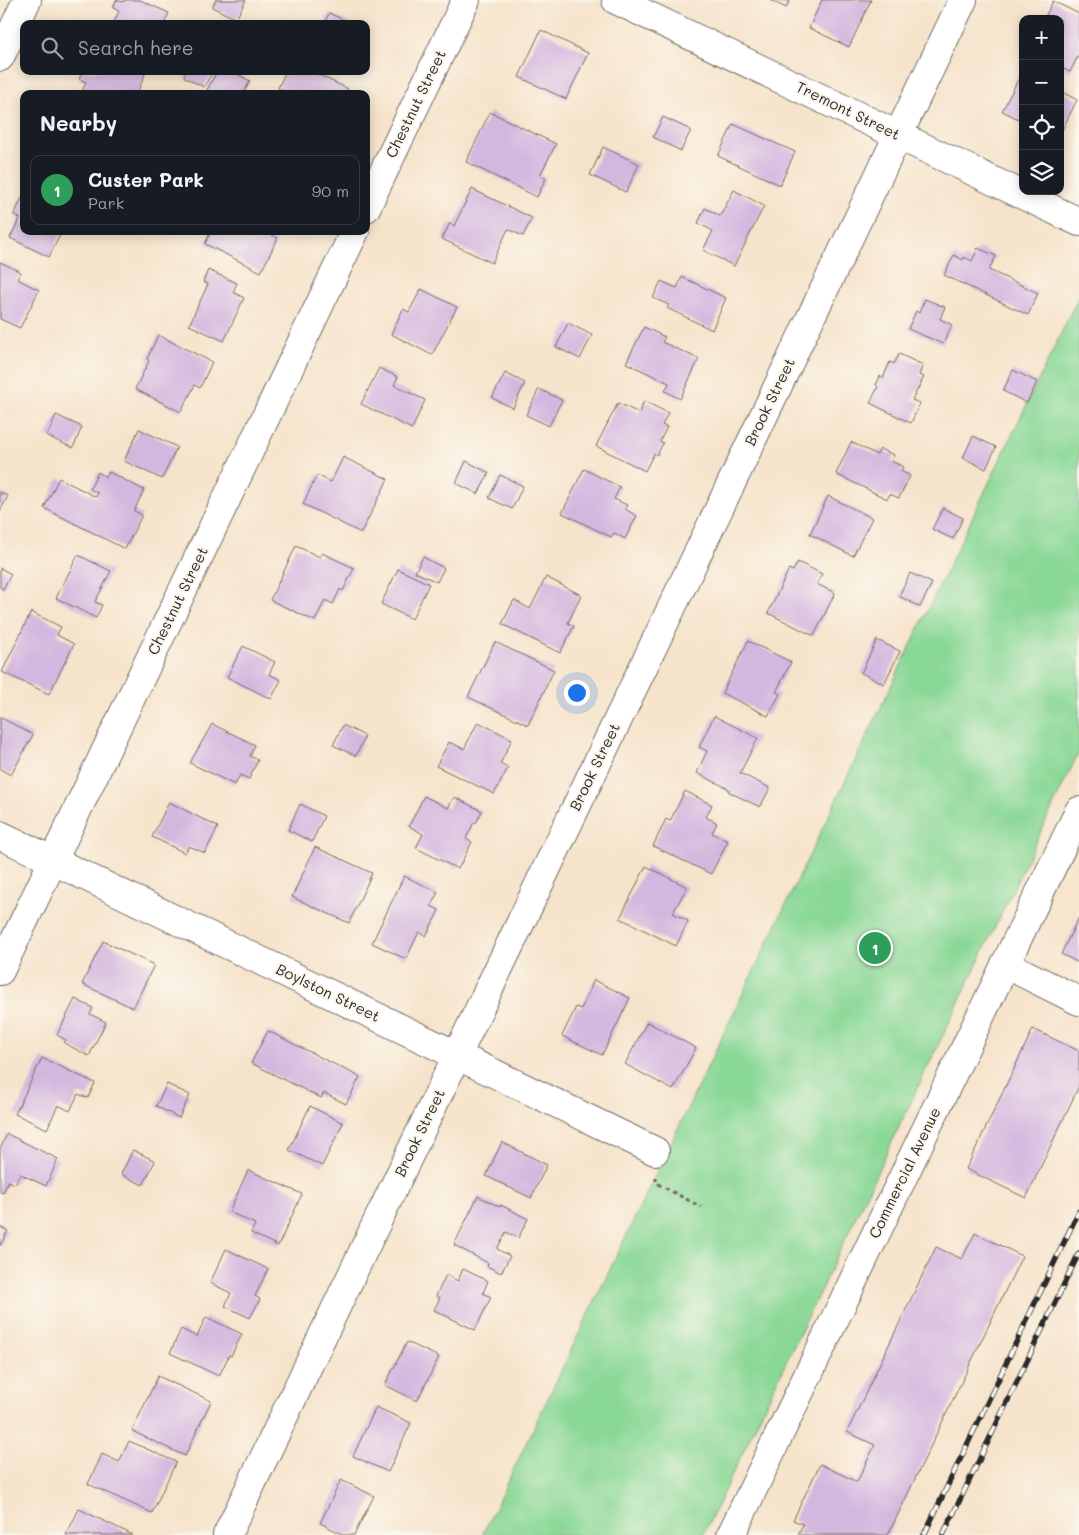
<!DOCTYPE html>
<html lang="en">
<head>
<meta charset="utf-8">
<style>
	:root { --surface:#171b24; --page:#242831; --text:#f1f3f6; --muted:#9ea1a6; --line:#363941; --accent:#d1495b }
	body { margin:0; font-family:Mali,sans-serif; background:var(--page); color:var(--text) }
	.controls { position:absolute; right:15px; top:15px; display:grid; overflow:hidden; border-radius:10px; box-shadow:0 2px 12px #0003 }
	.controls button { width:45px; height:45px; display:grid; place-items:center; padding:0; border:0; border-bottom:1px solid var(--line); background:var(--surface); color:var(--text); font:25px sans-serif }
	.you { position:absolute; left:576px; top:692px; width:18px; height:18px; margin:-12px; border:4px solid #fff; border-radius:50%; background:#1a73e8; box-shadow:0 0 0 8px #1a73e833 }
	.badge { display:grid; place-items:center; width:32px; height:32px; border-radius:50%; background:var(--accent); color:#fff; font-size:16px; font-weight:700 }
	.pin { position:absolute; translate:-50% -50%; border:2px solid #fff; box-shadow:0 1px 5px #0006 }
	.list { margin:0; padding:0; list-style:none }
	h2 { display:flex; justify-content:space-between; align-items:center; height:65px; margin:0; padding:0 20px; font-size:21px }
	h2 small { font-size:16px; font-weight:400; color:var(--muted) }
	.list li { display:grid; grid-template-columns:32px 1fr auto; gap:15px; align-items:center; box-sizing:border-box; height:70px; margin:0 10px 10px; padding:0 10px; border:1px solid var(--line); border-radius:10px }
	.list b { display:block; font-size:19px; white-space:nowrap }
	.list p { margin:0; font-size:16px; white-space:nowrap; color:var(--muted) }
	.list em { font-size:16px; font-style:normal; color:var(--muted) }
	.icon { flex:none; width:28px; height:28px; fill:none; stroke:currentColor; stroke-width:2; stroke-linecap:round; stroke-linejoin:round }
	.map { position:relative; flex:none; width:1079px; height:1535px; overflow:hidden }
	.search { position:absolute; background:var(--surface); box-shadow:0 2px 12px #0003; left:20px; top:20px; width:350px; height:55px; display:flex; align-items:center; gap:12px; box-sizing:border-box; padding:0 18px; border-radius:10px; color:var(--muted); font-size:19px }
	.panel { position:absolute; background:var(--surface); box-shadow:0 2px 12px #0003; left:20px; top:90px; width:350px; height:145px; border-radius:10px }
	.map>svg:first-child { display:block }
	.green { fill:#8ad896; stroke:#5a8260 }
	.building { fill:#d4b7df }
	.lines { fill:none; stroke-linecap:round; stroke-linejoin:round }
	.minor-casing { stroke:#726b63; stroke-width:30 }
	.path { stroke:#726b63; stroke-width:3; stroke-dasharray:4 4; stroke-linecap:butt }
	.minor { stroke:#fff; stroke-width:28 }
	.rail-casing { stroke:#2b2b2b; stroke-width:5.5 }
	.rail { stroke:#fbf7ec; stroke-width:4; stroke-dasharray:11; stroke-linecap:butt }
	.labels { text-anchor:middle; stroke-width:4.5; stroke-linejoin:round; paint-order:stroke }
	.street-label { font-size:15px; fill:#2b2b2b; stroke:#fbf7ec }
</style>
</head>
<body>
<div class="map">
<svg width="1079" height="1535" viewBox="0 0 1079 1535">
	<rect width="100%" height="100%" fill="#fbf7ec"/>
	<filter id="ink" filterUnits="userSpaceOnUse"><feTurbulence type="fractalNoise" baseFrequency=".02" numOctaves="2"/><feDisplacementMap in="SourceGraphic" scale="10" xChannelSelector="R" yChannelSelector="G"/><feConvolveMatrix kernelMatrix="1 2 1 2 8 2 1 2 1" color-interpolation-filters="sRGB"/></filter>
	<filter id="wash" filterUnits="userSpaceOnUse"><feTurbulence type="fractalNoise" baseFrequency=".0096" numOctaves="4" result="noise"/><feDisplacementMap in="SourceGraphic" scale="20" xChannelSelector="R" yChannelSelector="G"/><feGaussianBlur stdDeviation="1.12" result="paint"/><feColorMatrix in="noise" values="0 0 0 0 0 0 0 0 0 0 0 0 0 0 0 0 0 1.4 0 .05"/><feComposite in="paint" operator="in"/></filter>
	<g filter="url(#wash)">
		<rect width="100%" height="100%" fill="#f6e3cb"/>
		<!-- green -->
		<polygon class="green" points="1079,296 1079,752 703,1535 482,1535"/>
		<g id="blocks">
			<!-- building -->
			<g class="building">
				<polygon points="116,0 123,2 124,0 140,0 169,13 164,24 113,24 119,11 113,8"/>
				<polygon points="216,0 246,0 236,19 212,7"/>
				<polygon points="770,0 790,0 786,8"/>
				<polygon points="822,0 871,0 849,47 809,28"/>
				<polygon points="1053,1 1079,14 1079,54 1070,72 1060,67 1060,19 1044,19"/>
				<polygon points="329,13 352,24 324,24"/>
				<polygon points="541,30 588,53 566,99 519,77"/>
				<polygon points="1023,70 1023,121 1002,111"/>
				<polygon points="83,71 122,71 128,74 130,71 144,71 146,72 138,91 143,94 81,94 86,82 79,79"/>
				<polygon points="186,71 213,71 204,87 184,77"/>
				<polygon points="217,71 232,71 250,81 243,94 215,94 207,90"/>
				<polygon points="286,71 311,71 348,89 346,94 289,94 278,88"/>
				<polygon points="1060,91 1077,100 1060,134"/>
				<polygon points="490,112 556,144 540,175 546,178 537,197 466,162"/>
				<polygon points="663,117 691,130 681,151 653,137"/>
				<polygon points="733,124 795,152 780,185 718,156"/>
				<polygon points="603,147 639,164 626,192 590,175"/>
				<polygon points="472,189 532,218 523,236 508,229 492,263 442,239 450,223 454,226"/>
				<polygon points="734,190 764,206 734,266 703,250 713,231 698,223 705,208 720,216"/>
				<polygon points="22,198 24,199 24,231 62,231 49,257 10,238 20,218 14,215"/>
				<polygon points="211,231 264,231 278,238 261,272 205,244"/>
				<polygon points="978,248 996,256 989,270 1038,293 1028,315 944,275 954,255 963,260 964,257 972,261"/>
				<polygon points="0,262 21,272 17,279 39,290 20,328 0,319"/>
				<polygon points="208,270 237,283 233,292 244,298 224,341 189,325 208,284 203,282"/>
				<polygon points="682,277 726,298 712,330 667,308 669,305 653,298 661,281 677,288"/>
				<polygon points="421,289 457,307 432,355 391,334 403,309 409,312"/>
				<polygon points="925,299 945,307 940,319 952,325 943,344 908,329 916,311 919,313"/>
				<polygon points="568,323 592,335 580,359 556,347"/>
				<polygon points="644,327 665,337 662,342 699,359 680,399 665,391 669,383 626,363"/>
				<polygon points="158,335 212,362 200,388 195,385 181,412 135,389 149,361 147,359"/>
				<polygon points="899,354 923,365 919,375 924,377 912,400 920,403 911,423 870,403 878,387 876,385 880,376 883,378 890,362 894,364"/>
				<polygon points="379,368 398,377 394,385 425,400 412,429 361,404"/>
				<polygon points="1013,370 1037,382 1027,403 1003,391"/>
				<polygon points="505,373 525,383 513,408 492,398"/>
				<polygon points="539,389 562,400 549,426 526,415"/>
				<polygon points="644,401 668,413 662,425 667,427 660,441 663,443 657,455 654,453 645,471 596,446 618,403 639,413"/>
				<polygon points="56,415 82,427 73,448 47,436"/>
				<polygon points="139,429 177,447 162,479 124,461"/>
				<polygon points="973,436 996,447 986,469 963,458"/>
				<polygon points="851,442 877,455 880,449 894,455 891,461 903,467 901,471 910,476 899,498 890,494 887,499 836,474"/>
				<polygon points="343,457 388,479 361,533 303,504 317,475 331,482"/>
				<polygon points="466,461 489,473 478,494 456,483"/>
				<polygon points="584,469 620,487 614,499 627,505 625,509 637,516 625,539 614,533 611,537 562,513"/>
				<polygon points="98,472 106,477 109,472 144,490 134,511 142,515 125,549 44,508 59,478 96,497 98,493 90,489"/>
				<polygon points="500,475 523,486 512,509 489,498"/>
				<polygon points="0,492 8,496 0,511"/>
				<polygon points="828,496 872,518 853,556 810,534"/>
				<polygon points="943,508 963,518 953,539 932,529"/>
				<polygon points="296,546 320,557 322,553 354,568 343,591 340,589 333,604 325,600 315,621 270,600"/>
				<polygon points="78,555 111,571 95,602 102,605 96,618 56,598"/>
				<polygon points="423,557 444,568 437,582 415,572"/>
				<polygon points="798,562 822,574 817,584 835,593 814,636 768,613 789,569 793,571"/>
				<polygon points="0,568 11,574 3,589 0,587"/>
				<polygon points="398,569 429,584 412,619 381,604"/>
				<polygon points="910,573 932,583 920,607 899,596"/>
				<polygon points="546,577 581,595 568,623 574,626 560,653 502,624 514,600 530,609"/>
				<polygon points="31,612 61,627 57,635 74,644 49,694 2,672"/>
				<polygon points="877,640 900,651 884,684 861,673"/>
				<polygon points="748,641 791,662 776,692 780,694 768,716 722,693"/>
				<polygon points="495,642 554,670 528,725 468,697"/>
				<polygon points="243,646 275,662 269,674 281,680 271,699 227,677"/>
				<polygon points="714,716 758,738 740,773 770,788 760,807 729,792 729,789 697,773 707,751 699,747"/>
				<polygon points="0,717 33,735 11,775 0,769"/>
				<polygon points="478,722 512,739 500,764 508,768 494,794 436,766 449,742 464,749"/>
				<polygon points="212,724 255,745 250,756 258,760 249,779 240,775 235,785 190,763"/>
				<polygon points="343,725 365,736 356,756 333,745"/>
				<polygon points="685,791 712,805 706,817 717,823 712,833 728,841 711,874 653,846 666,819 670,821"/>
				<polygon points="424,796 448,808 454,797 482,811 476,823 474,822 466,839 472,842 458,869 416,848 423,834 409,826"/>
				<polygon points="169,802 218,827 205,853 189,846 185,853 152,837"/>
				<polygon points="300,804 324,816 312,842 288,830"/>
				<polygon points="315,847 372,873 349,923 292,897"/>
				<polygon points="646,866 687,887 673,913 688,921 676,946 620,918"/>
				<polygon points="404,876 438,892 431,906 439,910 426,936 419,932 406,959 372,943"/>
				<polygon points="1079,917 1079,963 1061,954"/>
				<polygon points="103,941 154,965 133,1008 82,984"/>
				<polygon points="594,980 630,998 602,1055 562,1036 576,1007 581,1009"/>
				<polygon points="75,999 93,1008 90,1014 106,1022 89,1056 64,1043 66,1040 57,1035"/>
				<polygon points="647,1022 696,1048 673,1090 625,1064"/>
				<polygon points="1033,1029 1079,1051 1079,1086 1026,1198 966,1169"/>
				<polygon points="268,1031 360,1077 346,1104 324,1093 321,1098 251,1063"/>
				<polygon points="42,1058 95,1083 88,1098 78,1094 70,1111 58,1105 47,1129 15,1114"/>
				<polygon points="167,1084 190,1095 179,1118 156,1106"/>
				<polygon points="310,1106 343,1123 322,1166 289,1150"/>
				<polygon points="7,1134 58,1159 46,1186 20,1174 15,1184 8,1181 3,1193 0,1192 0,1149"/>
				<polygon points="502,1142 547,1165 531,1198 486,1176"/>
				<polygon points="133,1150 155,1161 143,1185 121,1174"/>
				<polygon points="248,1170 302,1194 278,1246 251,1233 255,1224 229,1212"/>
				<polygon points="478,1196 500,1207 501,1205 528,1219 518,1238 506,1232 497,1249 510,1256 501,1273 487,1266 488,1263 454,1245"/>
				<polygon points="0,1227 8,1231 0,1246"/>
				<polygon points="975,1233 1022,1256 888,1535 798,1535 803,1524 793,1520 820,1464 857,1482 875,1445 847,1432 936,1247 962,1259"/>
				<polygon points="226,1249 268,1269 255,1296 260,1299 250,1318 225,1306 231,1293 210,1283"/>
				<polygon points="463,1269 488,1281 483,1293 491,1297 475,1330 434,1310 440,1298 436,1296 446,1275 458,1281"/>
				<polygon points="206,1317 242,1334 231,1356 229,1355 219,1376 170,1353 181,1329 197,1337"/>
				<polygon points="407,1342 439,1357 417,1401 385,1385"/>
				<polygon points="158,1376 211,1401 185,1456 132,1431"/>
				<polygon points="376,1407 411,1423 388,1472 353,1456"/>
				<polygon points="129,1441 176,1462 152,1513 88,1484 102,1454 119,1462"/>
				<polygon points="341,1480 374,1496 354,1535 344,1535 320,1523"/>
				<polygon points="79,1509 133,1535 66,1535"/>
			</g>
		</g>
	</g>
	<g filter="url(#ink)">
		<use href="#blocks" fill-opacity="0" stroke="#726b63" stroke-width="1"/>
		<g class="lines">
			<defs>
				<g id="minor">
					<polyline points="616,0 1079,222"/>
					<polyline points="0,57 27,0"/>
					<polyline points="366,208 466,0"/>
					<polyline points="0,835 655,1151"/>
					<polyline points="1005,964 1079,1001"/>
					<polyline points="0,971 355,231"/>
					<polyline points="227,1535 963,0"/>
					<polyline points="731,1535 1079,811"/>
				</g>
			</defs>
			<!-- minor casing -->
			<use href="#minor" class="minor-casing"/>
			<!-- path -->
			<polyline class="path" points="656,1177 656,1183 701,1207"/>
			<!-- minor -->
			<use href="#minor" class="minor"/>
			<defs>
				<g id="rail">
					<polyline points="924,1535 1079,1211"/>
					<polyline points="943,1535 1079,1253"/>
				</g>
			</defs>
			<!-- rail casing -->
			<use href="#rail" class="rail-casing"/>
			<!-- rail -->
			<use href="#rail" class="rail"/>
		</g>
	</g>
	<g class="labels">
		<!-- street labels -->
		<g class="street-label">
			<text transform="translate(416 104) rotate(-64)" y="5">Chestnut Street</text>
			<text transform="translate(848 111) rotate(26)" y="5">Tremont Street</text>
			<text transform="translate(770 402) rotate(-64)" y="5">Brook Street</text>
			<text transform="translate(178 601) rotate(-64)" y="5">Chestnut Street</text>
			<text transform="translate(595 767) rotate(-64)" y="5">Brook Street</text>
			<text transform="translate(328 993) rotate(26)" y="5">Boylston Street</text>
			<text transform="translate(420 1133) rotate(-64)" y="5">Brook Street</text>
			<text transform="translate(905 1173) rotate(-64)" y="5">Commercial Avenue</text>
		</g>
	</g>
</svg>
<div class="controls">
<button>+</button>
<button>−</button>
<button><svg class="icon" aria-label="locate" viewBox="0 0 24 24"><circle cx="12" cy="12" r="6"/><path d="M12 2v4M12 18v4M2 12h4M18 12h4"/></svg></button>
<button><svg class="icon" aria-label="layers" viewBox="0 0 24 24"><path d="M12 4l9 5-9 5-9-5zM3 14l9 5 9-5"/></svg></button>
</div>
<div class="you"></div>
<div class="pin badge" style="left:875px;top:948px;background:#2e9e5b">1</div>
<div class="search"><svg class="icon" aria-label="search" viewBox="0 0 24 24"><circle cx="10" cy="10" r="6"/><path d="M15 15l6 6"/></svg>Search here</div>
<section class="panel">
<h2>Nearby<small></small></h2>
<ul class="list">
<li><span class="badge" style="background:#2e9e5b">1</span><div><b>Custer Park</b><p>Park</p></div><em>90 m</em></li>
</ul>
</section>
</div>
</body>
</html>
